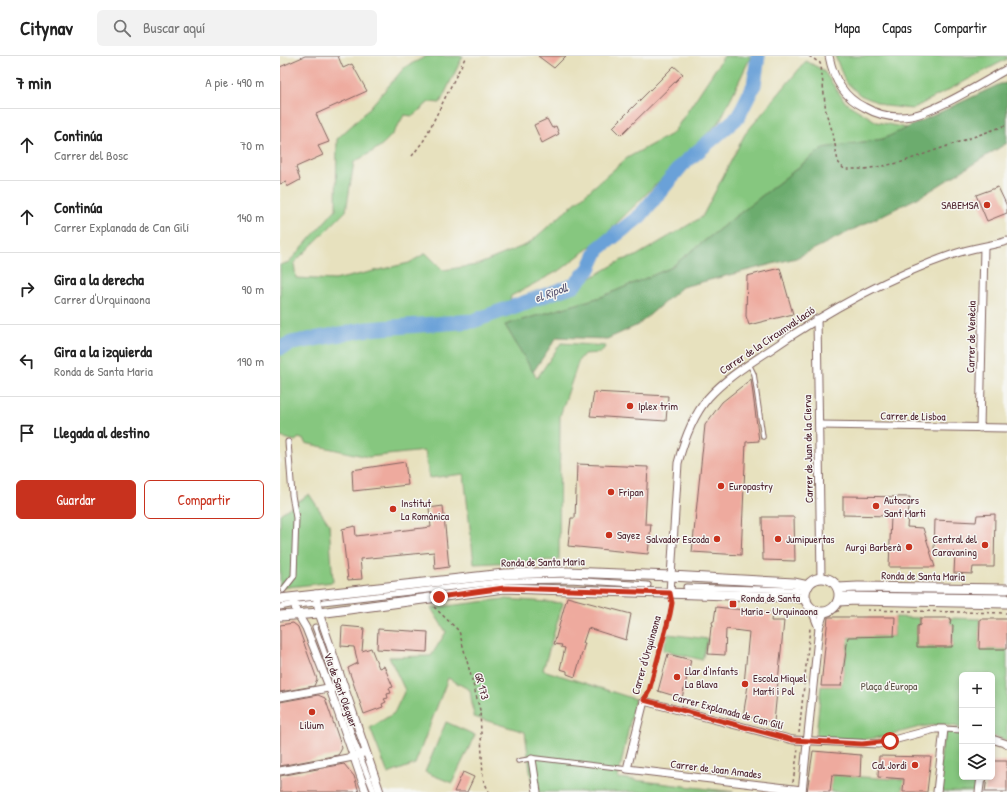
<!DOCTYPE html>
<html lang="es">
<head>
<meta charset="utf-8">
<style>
	:root { --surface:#fff; --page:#f2f2f2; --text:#222; --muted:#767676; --line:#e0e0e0; --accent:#c8321e }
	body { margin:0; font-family:"Patrick Hand",sans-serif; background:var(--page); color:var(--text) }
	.controls { position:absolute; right:12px; bottom:12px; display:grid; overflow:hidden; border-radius:6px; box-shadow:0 2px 6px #0003 }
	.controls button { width:36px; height:36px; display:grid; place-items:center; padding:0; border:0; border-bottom:1px solid var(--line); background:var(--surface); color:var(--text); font:20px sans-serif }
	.stop { position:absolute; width:12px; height:12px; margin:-9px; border:3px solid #c8321e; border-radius:50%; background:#fff }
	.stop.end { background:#c8321e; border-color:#fff; box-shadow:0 1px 4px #0008 }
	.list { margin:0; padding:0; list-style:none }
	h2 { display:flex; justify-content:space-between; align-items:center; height:52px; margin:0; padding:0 16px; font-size:17px }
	h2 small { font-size:13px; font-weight:400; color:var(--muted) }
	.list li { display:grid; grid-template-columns:26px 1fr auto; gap:12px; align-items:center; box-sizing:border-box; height:72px; padding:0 16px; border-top:1px solid var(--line) }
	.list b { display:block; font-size:15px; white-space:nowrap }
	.list p { margin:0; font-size:13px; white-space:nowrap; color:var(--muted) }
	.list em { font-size:13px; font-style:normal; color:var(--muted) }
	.actions { display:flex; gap:8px; padding:12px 16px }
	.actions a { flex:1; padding:9px 0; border:1px solid var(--accent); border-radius:6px; text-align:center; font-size:14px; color:var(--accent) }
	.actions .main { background:var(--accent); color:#fff }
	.icon { flex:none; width:22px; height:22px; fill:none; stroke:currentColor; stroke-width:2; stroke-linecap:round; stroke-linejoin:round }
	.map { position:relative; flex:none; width:727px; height:736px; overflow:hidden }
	header { display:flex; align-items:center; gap:24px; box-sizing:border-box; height:56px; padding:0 20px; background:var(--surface); border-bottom:1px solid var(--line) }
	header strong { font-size:19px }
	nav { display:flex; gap:22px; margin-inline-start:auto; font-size:14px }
	.search { width:280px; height:36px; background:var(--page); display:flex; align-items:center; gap:10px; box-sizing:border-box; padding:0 14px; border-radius:6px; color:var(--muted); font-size:15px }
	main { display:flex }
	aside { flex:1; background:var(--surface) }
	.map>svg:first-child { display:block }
	.green { fill:#86c77f; stroke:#687355 }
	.forest { fill:#6cac6e; stroke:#5b664c }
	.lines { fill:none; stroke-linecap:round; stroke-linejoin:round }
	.river { stroke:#6ba1d8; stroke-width:15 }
	.building { fill:#eeaa9e }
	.service-casing { stroke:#81635e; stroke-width:5.5 }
	.pedestrian-casing { stroke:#81635e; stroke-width:7 }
	.minor-casing { stroke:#81635e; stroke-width:9 }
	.tertiary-casing { stroke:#81635e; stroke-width:11 }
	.path { stroke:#81635e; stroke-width:1.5; stroke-dasharray:3 3; stroke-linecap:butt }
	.service { stroke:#fff; stroke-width:3.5 }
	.pedestrian { stroke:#fff; stroke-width:5 }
	.minor { stroke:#fff; stroke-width:7 }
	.tertiary { stroke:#fff; stroke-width:9 }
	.route { stroke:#c8321e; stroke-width:5 }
	.poi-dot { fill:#c8321e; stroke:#f6f6f2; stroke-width:1.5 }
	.labels { text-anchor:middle; stroke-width:3; stroke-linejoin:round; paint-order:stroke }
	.poi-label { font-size:11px; fill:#4a1f2b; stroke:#f6f6f2; text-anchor:start }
	.street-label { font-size:11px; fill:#4a1f2b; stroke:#f6f6f2 }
	.park-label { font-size:11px; fill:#5c5144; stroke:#f6f6f2 }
	.water-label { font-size:12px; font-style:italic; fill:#575370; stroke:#f6f6f2 }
</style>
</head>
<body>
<header>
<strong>Citynav</strong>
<div class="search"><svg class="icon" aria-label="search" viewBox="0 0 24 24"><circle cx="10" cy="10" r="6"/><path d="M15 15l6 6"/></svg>Buscar aquí</div>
<nav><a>Mapa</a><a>Capas</a><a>Compartir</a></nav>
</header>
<main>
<aside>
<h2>7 min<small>A pie · 490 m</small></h2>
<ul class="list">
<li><svg class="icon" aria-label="ahead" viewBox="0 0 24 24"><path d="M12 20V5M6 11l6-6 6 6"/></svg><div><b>Continúa</b><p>Carrer del Bosc</p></div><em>70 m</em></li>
<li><svg class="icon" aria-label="ahead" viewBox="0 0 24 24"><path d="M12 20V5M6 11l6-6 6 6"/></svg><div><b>Continúa</b><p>Carrer Explanada de Can Gilí</p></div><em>140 m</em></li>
<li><svg class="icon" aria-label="right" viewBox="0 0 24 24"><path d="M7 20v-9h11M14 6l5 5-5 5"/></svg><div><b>Gira a la derecha</b><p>Carrer d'Urquinaona</p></div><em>90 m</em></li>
<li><svg class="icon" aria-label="left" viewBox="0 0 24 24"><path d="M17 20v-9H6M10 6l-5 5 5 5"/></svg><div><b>Gira a la izquierda</b><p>Ronda de Santa Maria</p></div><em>190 m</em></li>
<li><svg class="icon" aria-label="arrive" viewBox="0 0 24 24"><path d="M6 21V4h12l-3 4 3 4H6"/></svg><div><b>Llegada al destino</b></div></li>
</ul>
<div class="actions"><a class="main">Guardar</a><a>Compartir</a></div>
</aside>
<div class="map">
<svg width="727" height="736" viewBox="0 0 727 736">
	<rect width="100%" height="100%" fill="#f6f6f2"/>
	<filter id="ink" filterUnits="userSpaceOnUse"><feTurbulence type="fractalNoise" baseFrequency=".025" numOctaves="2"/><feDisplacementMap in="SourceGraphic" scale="8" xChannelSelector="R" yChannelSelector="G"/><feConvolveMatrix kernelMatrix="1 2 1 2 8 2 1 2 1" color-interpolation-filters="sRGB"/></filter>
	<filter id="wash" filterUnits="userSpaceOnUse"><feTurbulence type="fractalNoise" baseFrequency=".012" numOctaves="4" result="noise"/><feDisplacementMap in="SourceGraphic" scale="16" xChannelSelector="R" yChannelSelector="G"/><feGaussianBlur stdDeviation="0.9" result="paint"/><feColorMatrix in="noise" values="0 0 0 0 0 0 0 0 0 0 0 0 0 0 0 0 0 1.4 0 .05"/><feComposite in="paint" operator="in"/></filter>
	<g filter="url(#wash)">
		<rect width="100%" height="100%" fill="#e7e1be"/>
		<!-- green -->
		<g class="green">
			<path d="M 147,0 L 183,0 L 160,47 L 149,46 L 133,60 L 124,59 C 110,86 100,92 74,106 L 66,155 L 14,207 L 16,222 L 55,224 L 129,207 L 146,197 L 163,214 L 197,209 L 248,188 L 347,102 L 393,77 L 444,0 L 471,0 L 440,65 L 326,178 L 282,213 L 231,240 L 228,255 L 297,230 L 342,204 L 354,201 L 422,161 L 465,78 L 526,5 L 543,14 L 566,47 L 597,66 L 627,72 L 603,83 L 543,92 L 390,212 L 321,241 L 225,269 L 257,322 L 281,287 L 326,290 L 320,297 L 304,298 L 299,304 L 280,360 L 279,504 L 194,508 L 184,418 L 149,422 L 145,395 L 88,401 L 25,387 L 24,384 L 19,382 L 15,385 L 0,381 L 0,209 L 9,206 L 56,153 L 57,83 L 85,57 L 125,11 Z"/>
			<polygon points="555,0 727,0 727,3 632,53 606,50 580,39 565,25"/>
			<polygon points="29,438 49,468 53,526 0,532 0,458"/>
			<polygon points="224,543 283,547 263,614 355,643 338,722 454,736 253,736 245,676 194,661 190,634 168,622 135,708 108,718 90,672 114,657 125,634 109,601 151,600 166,576 151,552"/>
			<path d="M 615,561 L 640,562 L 640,569 L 637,570 L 637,591 L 666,592 L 672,591 L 673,569 L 670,568 L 671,562 L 700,563 L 699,593 L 727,593 L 727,684 L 712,680 L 712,619 L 682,619 L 682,672 C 645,662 622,680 586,683 C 570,685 552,682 536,681 L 541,630 L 561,630 L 569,581 L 614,580 Z"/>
			<polygon points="388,578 428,583 422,604 383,594"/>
			<polygon points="166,666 195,679 172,727 145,716"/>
			<polygon points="664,673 682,674 682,721 701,721 699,736 657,736"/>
			<polygon points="552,719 628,724 628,730 622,730 623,736 550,736"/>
		</g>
		<!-- forest -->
		<polygon class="forest" points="727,27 727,87 645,138 516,202 402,231 358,269 327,283 277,281 253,316 225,269 321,241 390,212 543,92 603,83 720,28"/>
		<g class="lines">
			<!-- river -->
			<polyline class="river" points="0,292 12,287 88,273 193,265 294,229 309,213 318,193 360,160 402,109 458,61 474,29 478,0"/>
		</g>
		<g id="blocks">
			<!-- building -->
			<g class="building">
				<polygon points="25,0 58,0 63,12 72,8 87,35 36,58 49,86 38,90 43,99 16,111 20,124 7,131 6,126 0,128 0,11"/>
				<polygon points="258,0 286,0 274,12"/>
				<polygon points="394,10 403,18 341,79 333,71"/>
				<polygon points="267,63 272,72 276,70 279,78 262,87 254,69"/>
				<polygon points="718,131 727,150 727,157 707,165 696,139"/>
				<polygon points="500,212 513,258 469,269 466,260 467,220"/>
				<polygon points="471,323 479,385 466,386 461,499 412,496 425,369 442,346"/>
				<polygon points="314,336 388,340 386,365 310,360"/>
				<polygon points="125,406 128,429 73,435 72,414"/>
				<polygon points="297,408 368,411 365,468 371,468 368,498 288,490 291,462 295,462"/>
				<polygon points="563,440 630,441 627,471 643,472 655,511 609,511 611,460 563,459"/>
				<polygon points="163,450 169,511 155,513 154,496 80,503 82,523 68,524 62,473 75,470 76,480 151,471 149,452"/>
				<polygon points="715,458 714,511 693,511 692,518 674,517 675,496 654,495 655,464 696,466 697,459"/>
				<polygon points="482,461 514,461 515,505 483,504"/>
				<polygon points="287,541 351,558 346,584 308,572 303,587 305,587 295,621 287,618 287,615 280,613 285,592 281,591 282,589 274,588"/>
				<polygon points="436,551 492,557 491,565 504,565 494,666 480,665 480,662 463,661 468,629 464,628 469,576 446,573 445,599 428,598 431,571 433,571 432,566 434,565"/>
				<polygon points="548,561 615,561 614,580 568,581 561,630 541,630"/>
				<polygon points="640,562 671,562 670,568 673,569 672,591 637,591 637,570 640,569"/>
				<polygon points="700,563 727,563 727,593 699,593"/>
				<polygon points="13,567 18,571 37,623 34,630 0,636 0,569"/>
				<polygon points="62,570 84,572 82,595 91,592 99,612 104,610 113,631 109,632 111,637 107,638 108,642 104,643 106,646 102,648 103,651 84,658 68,612 78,607 74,591 61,590"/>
				<polygon points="98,573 148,576 147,596 97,593"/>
				<polygon points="388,598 411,604 402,642 378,635"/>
				<polygon points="38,639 45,642 62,692 60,696 58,699 0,710 0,646"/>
				<polygon points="533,695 581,699 580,721 552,719 550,736 527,736"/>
				<polygon points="599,700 651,701 647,736 623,736 624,723 598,721"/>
				<polygon points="712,705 727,705 727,736 705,736 707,721 712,721"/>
				<polygon points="64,708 74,720 79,736 0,736 0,720"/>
				<polygon points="183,716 194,721 187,736 174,736"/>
			</g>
		</g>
	</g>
	<g filter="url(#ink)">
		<use href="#blocks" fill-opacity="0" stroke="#81635e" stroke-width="1"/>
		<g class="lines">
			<defs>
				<g id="service">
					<polyline points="469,308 474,318 483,381"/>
					<polyline points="238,705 255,702 347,713"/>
				</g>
				<g id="pedestrian">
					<polyline points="406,531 514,534 525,536"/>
					<polyline points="3,534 14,520 16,462 12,439 8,386"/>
					<polyline points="559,539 727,541"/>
					<polyline points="43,546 226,525 290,524 368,529"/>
					<polyline points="18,549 35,547"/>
					<polyline points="0,551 10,549"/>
					<polyline points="35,571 57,631 74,685 94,736"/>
					<polyline points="664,673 682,674"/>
				</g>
				<g id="minor">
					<path d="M 549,0 C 553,21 563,41 584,51 C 598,59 614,63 631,60 C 657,55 702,27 727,13"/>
					<polyline points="537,263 541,522"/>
					<polyline points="539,369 727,372"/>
					<polyline points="700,372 704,191"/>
					<path d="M 390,537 L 398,407 C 404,384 412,361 428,342 C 445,323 466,310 487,296 C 545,256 608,221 674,198 C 691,192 710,190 727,185"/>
					<polyline points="36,538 39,557 100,736"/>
					<polyline points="13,542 16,555 26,572 50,633 86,736"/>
					<polyline points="531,552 539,572"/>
					<polyline points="0,641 64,629"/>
					<polyline points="712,683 727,688"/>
					<polyline points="252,703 257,736"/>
					<polyline points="0,715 73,701 86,696"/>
					<polyline points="522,734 347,713 364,645 513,684 598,688 655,673 664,673 657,736"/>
					<polyline points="522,736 539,572 544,556"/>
					<polyline points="699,736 701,721"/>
				</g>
				<g id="tertiary">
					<circle cx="542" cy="539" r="17"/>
					<polyline points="558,532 578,531 727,533"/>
					<polyline points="0,543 224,518 288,516 391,520 514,527 528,530"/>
					<polyline points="558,545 576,544 727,547"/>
					<polyline points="0,560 39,557 224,532 513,541 526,543"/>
				</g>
			</defs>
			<!-- service casing -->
			<use href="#service" class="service-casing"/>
			<!-- pedestrian casing -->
			<use href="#pedestrian" class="pedestrian-casing"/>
			<!-- minor casing -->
			<use href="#minor" class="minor-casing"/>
			<!-- tertiary casing -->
			<use href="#tertiary" class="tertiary-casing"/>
			<!-- path -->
			<g class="path">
				<polyline points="529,0 540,7 541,10 546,57 553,77 558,106 564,113 585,113 619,107 727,69"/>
				<polyline points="132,100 144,84 186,0"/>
				<polyline points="154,551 179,575 200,654 203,723 209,736"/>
				<polyline points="587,554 727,557"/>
				<polyline points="551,559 560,554"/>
				<polyline points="368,637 392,545"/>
				<polyline points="519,677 530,572"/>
				<polyline points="513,726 518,693 516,691"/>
			</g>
			<!-- service -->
			<use href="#service" class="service"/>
			<!-- pedestrian -->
			<use href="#pedestrian" class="pedestrian"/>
			<!-- minor -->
			<use href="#minor" class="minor"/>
			<!-- tertiary -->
			<use href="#tertiary" class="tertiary"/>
		</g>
	</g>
	<g class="lines" filter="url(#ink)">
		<!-- route -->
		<polyline class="route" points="159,541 224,532 390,537 392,547 390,558 369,635 364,644 513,684 582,688 610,685"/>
	</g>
	<!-- markers -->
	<g class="poi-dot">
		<circle cx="707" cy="149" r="4"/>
		<circle cx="350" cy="350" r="4"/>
		<circle cx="441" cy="430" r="4"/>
		<circle cx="331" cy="436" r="4"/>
		<circle cx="596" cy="450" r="4"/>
		<circle cx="113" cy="453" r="4"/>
		<circle cx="329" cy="479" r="4"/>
		<circle cx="437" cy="483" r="4"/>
		<circle cx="498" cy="483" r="4"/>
		<circle cx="705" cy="489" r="4"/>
		<circle cx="629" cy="491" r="4"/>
		<rect x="449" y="544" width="8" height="8" rx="2"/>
		<circle cx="397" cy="621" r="4"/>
		<circle cx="465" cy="628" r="4"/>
		<circle cx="32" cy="656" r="4"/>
		<circle cx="635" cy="709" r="4"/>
	</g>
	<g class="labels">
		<!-- poi labels -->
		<g class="poi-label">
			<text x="699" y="153" text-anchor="end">SABEMSA</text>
			<text x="358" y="354">Iplex trim</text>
			<text x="449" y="434">Europastry</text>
			<text x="339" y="440">Fripan</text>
			<text x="604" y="448">Autocars<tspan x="604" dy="13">Sant Marti</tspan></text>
			<text x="121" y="451">Institut<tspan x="121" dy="13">La Romànica</tspan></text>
			<text x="337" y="483">Sayez</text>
			<text x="429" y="487" text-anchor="end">Salvador Escoda</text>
			<text x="506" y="487">Jumipuertas</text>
			<text x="697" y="487" text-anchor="end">Central del<tspan x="697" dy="13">Caravaning</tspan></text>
			<text x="621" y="495" text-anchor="end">Aurgi Barberà</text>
			<text x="461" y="546">Ronda de Santa<tspan x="461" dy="13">Maria - Urquinaona</tspan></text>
			<text x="405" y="619">Llar d'Infants<tspan x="405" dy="13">La Blava</tspan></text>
			<text x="473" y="626">Escola Miquel<tspan x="473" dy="13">Martí i Pol</tspan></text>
			<text x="32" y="673" text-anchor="middle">Lilium</text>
			<text x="627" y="713" text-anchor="end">Cal Jordi</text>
		</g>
		<!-- street labels -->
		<g class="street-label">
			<text transform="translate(691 281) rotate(-89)" y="4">Carrer de Venècia</text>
			<text transform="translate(487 284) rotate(-34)" y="4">Carrer de la Circumval·lació</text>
			<text transform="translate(633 360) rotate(1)" y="4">Carrer de Lisboa</text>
			<text transform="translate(528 393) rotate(-91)" y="4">Carrer de Juan de la Cierva</text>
			<text transform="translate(263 506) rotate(-1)" y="4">Ronda de Santa Maria</text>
			<text transform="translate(643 520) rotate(1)" y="4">Ronda de Santa Maria</text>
			<text transform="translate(366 599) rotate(-74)" y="4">Carrer d'Urquinaona</text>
			<text transform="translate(202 630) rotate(75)" y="4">GR 173</text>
			<text transform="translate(61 634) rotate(70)" y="4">Via de Sant Oleguer</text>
			<text transform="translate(448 655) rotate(15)" y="4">Carrer Explanada de Can Gilí</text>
			<text transform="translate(436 713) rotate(7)" y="4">Carrer de Joan Amades</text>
		</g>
		<!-- park labels -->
		<g class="park-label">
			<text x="609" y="634">Plaça d'Europa</text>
		</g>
		<!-- water labels -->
		<g class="water-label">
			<text transform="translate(271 237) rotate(-20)" y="4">el Ripoll</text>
		</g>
	</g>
</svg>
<div class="controls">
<button>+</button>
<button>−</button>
<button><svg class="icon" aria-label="layers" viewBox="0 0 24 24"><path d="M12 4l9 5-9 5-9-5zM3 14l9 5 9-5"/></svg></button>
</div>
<div class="stop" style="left:610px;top:685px"></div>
<div class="stop end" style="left:159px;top:541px"></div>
</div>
</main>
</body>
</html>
